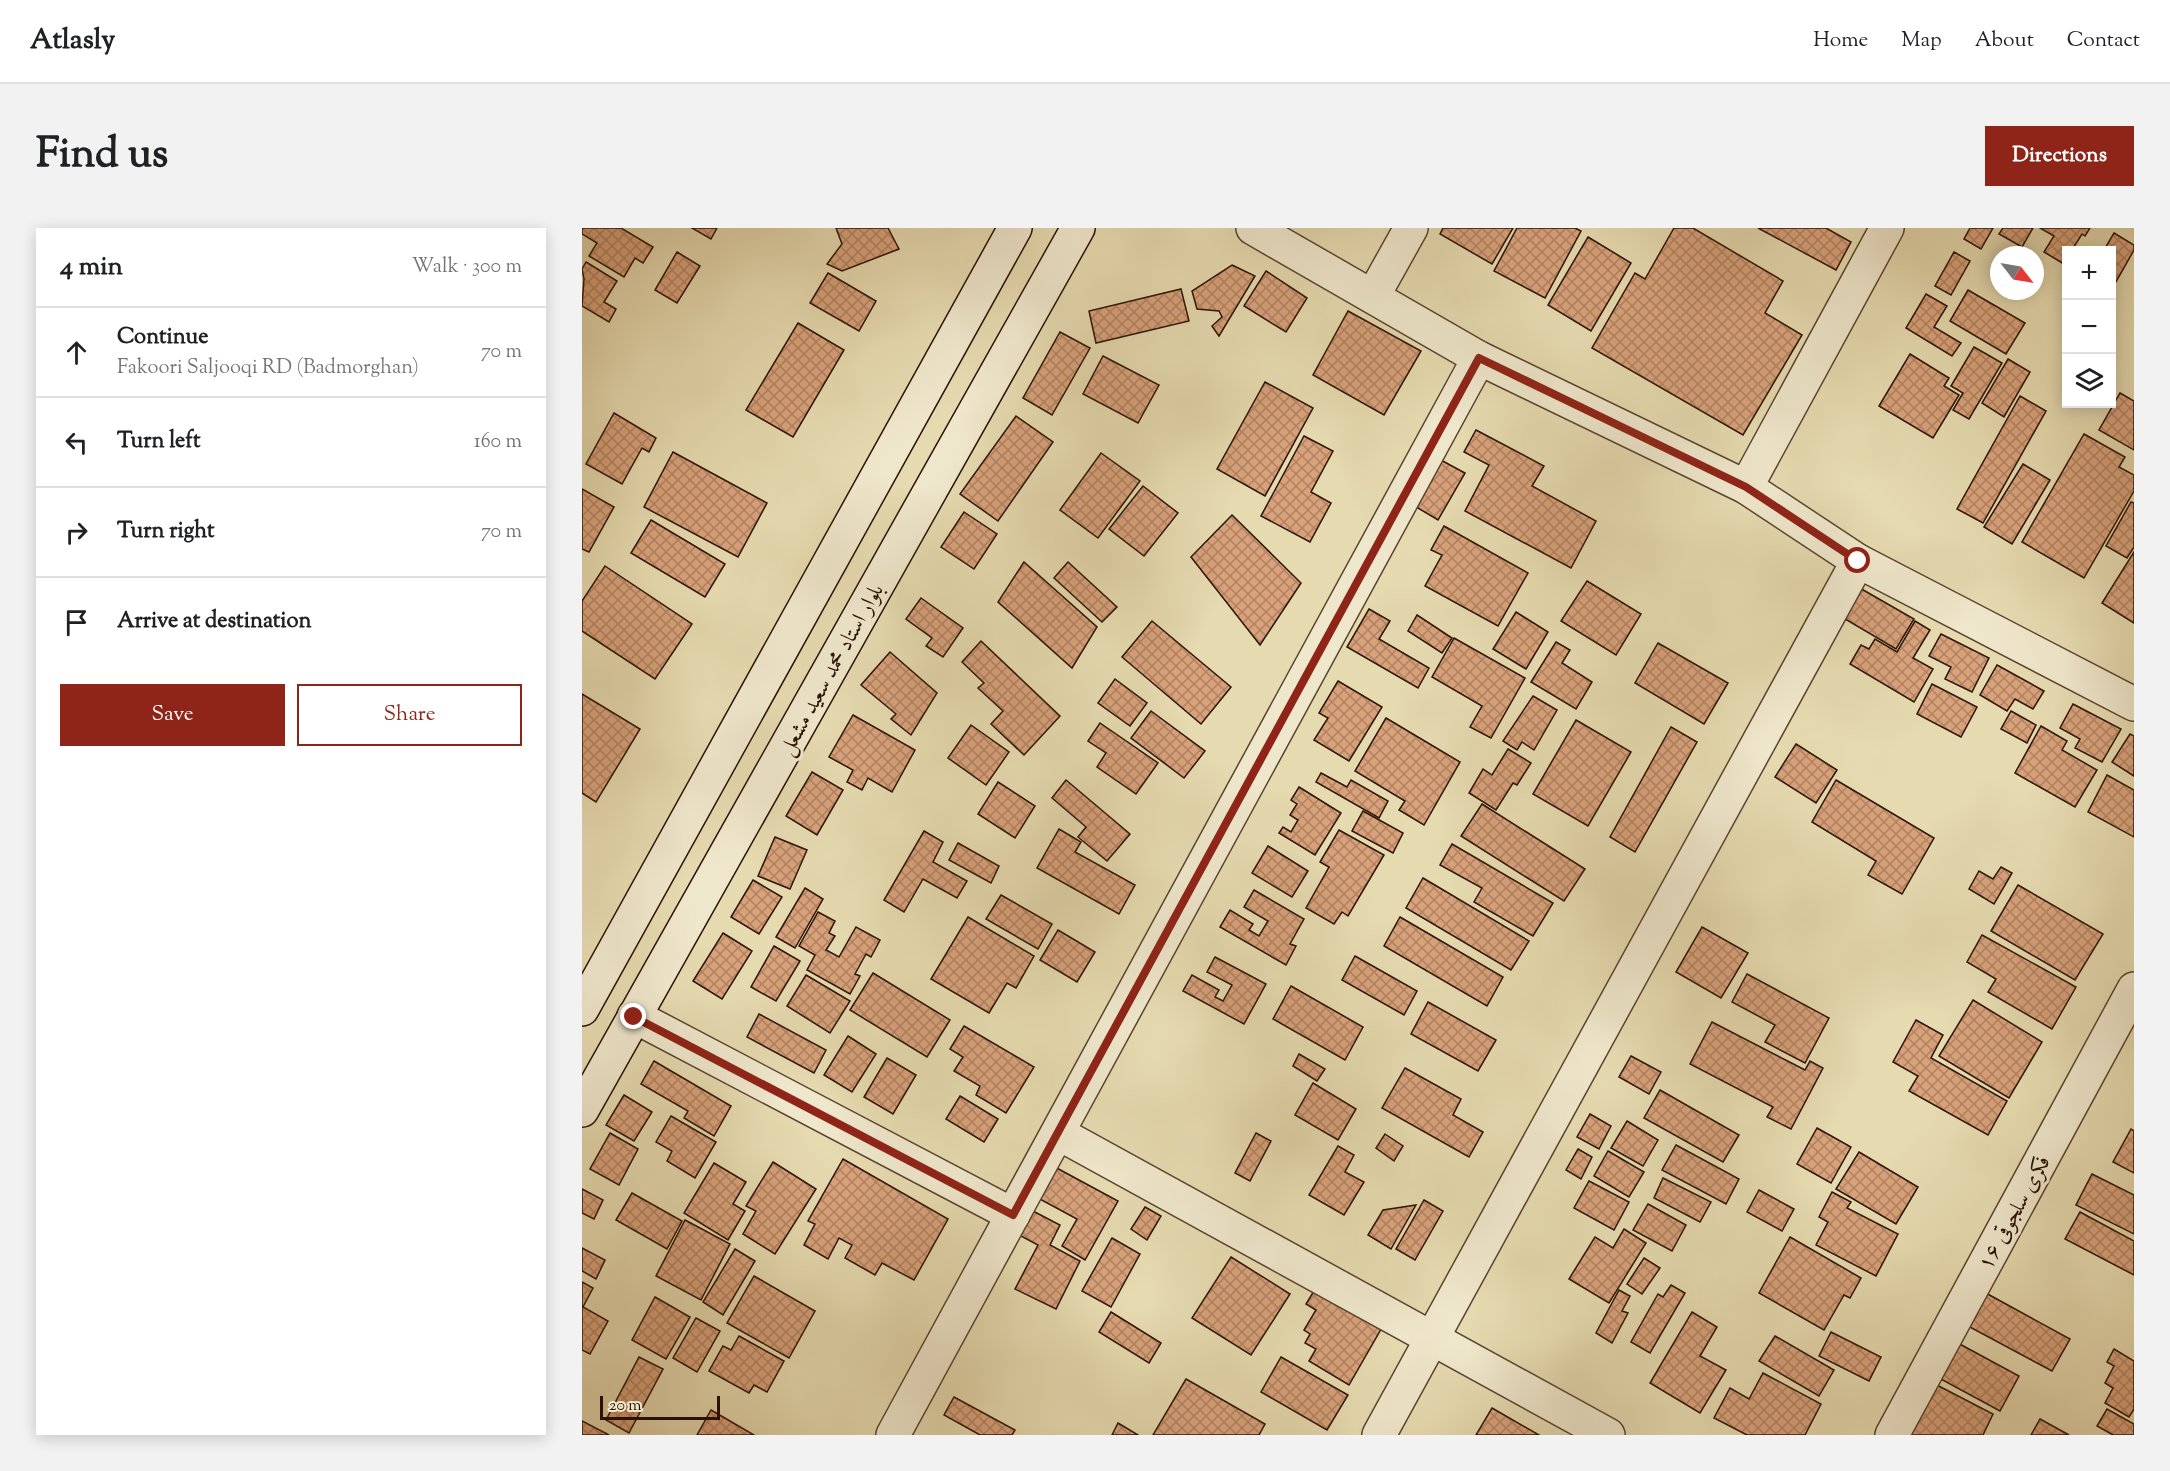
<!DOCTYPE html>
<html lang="en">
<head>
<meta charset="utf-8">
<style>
	:root { --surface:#fff; --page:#f2f2f2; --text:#202124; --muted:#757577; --line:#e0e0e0; --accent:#8f2418 }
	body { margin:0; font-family:"Sorts Mill Goudy",Amiri,serif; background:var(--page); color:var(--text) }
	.controls { position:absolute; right:18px; top:18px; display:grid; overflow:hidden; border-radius:0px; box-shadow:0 3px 15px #0003 }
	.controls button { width:54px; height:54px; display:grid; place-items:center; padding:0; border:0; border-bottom:2px solid var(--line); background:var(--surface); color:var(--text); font:30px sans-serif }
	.compass { position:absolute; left:1408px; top:18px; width:54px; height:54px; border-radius:50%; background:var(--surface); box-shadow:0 3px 15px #0003; rotate:121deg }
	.scale { position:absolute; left:18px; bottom:15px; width:120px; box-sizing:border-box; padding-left:6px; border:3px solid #2b1204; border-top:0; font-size:16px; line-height:21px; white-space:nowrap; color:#2b1204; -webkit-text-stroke:4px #efe7cc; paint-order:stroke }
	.stop { position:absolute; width:18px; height:18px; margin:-14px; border:4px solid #8f2418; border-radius:50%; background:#fff }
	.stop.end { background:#8f2418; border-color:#fff; box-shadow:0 2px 6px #0008 }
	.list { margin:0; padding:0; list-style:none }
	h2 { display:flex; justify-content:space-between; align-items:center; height:78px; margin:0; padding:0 24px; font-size:26px }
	h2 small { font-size:20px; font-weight:400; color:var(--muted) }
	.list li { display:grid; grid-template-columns:39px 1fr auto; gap:18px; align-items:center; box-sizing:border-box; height:90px; padding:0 24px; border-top:2px solid var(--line) }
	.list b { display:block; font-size:22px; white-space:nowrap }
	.list p { margin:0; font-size:20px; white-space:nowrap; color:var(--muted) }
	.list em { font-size:20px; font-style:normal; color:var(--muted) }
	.actions { display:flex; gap:12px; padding:18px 24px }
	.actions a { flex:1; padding:14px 0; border:2px solid var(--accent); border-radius:0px; text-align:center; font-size:21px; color:var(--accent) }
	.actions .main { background:var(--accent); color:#fff }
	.icon { flex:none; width:33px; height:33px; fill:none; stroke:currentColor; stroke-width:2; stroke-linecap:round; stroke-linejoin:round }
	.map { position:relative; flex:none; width:1552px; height:1207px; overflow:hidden; border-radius:0px }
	header { display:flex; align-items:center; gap:36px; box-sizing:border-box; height:84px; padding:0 30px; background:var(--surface); border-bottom:2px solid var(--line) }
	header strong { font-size:28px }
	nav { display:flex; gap:33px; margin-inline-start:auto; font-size:21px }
	.intro { display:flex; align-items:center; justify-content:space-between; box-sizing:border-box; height:144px; padding:0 36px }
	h1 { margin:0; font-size:42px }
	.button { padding:15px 27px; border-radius:0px; background:var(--accent); color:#fff; font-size:21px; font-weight:700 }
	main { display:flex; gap:36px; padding:0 36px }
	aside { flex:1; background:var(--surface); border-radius:0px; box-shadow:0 3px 15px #0003 }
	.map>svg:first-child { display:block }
	.building { fill:url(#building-cross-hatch); stroke:#2b1204; stroke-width:1.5 }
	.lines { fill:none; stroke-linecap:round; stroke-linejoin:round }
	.street-casing { stroke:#5a442f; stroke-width:36 }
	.secondary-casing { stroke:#2b1204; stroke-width:36 }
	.street { stroke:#efe7cc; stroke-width:33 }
	.secondary { stroke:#efe7cc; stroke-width:33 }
	.route { stroke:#8f2418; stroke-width:8 }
	.labels { text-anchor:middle; stroke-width:6; stroke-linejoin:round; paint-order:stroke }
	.street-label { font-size:22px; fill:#2b1204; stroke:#efe7cc }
</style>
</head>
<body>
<header>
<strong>Atlasly</strong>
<nav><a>Home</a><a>Map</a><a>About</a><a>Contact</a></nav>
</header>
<div class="intro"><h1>Find us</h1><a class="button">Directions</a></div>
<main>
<aside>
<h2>4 min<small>Walk · 300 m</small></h2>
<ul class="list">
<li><svg class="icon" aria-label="ahead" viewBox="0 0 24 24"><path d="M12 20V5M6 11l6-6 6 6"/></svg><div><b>Continue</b><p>Fakoori Saljooqi RD (Badmorghan)</p></div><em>70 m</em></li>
<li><svg class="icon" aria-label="left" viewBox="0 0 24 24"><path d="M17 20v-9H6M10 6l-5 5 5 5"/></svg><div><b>Turn left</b></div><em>160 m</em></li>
<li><svg class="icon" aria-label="right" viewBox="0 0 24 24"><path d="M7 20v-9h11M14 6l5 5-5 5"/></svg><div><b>Turn right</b></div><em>70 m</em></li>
<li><svg class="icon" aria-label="arrive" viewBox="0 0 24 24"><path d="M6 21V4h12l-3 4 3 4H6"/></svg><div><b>Arrive at destination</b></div></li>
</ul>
<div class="actions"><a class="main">Save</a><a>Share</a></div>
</aside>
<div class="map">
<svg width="1552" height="1207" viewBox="0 0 1552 1207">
	<defs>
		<pattern id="building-cross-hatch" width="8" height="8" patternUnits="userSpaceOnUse" patternTransform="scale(1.5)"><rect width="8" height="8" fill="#d8a17a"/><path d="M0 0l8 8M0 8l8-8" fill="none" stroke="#af8262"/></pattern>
	</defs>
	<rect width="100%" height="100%" fill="#e6dab0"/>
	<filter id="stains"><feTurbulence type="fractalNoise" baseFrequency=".00333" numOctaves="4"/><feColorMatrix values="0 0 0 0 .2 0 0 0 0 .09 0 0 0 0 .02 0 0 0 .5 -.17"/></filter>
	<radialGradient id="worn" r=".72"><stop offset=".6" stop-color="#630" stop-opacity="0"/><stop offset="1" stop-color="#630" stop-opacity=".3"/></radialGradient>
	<!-- building -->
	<g class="building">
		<polygon points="0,0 39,0 71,19 61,35 53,30 42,49 7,28 15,15 0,6"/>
		<polygon points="110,0 135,0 129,11"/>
		<polygon points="254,0 306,0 317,21 260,43 245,36 260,16"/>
		<polygon points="861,0 931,0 910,36 858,6"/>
		<polygon points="935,0 993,0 999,3 963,70 912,43"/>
		<polygon points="1092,0 1111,0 1201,53 1183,85 1220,107 1161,207 1010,120 1053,45 1063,51"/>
		<polygon points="1176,0 1244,0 1269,14 1254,42"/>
		<polygon points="1388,0 1411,0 1399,21 1382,11"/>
		<polygon points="1421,0 1451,0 1440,19 1417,6"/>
		<polygon points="1458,0 1508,0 1503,8 1500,6 1490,22 1484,22 1482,36 1462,24 1472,8"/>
		<polygon points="1532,5 1552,17 1552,22 1531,59 1530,22 1522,22"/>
		<polygon points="1006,9 1049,35 1009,103 966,77"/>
		<polygon points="95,24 118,38 95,75 73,62"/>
		<polygon points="1372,24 1388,33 1369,67 1353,58"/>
		<polygon points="4,34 35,53 22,74 34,81 27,94 0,78 2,51 0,41"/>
		<polygon points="650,37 673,48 637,108 630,98 640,89 637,83 615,81 610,63"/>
		<polygon points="684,43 725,70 704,104 662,78"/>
		<polygon points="246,45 294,73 277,103 228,75"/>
		<polygon points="599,61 607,93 514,115 507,83"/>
		<polygon points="1386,62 1443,95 1424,126 1368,93"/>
		<polygon points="1344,66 1365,78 1352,99 1379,115 1370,128 1324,100"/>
		<polygon points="766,83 839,123 802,187 731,147"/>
		<polygon points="216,95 262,122 211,209 164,182"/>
		<polygon points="478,104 508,120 470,187 441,170"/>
		<polygon points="1392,119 1420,135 1387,191 1371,182 1381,165 1369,158"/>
		<polygon points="1328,126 1367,150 1362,158 1377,167 1351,210 1297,178"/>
		<polygon points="521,128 577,157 556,195 501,166"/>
		<polygon points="1426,131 1448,144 1422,189 1400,175"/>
		<polygon points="683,154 731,180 683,268 635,241"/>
		<polygon points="1538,165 1552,173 1552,222 1517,202"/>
		<polygon points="1438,168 1464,183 1401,295 1375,281"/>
		<polygon points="32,185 74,210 67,224 60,220 40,256 4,236"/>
		<polygon points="434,188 471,214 416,293 378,266"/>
		<polygon points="894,202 962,238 950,258 1014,293 989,340 883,283 907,237 882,224"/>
		<polygon points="1502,206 1543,229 1537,239 1552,247 1552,263 1502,350 1440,314"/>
		<polygon points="722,208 751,223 729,264 749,275 728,314 679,288"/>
		<polygon points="91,224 185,275 156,329 62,279"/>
		<polygon points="519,225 558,253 516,310 478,282"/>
		<polygon points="857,231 883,245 856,292 831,277"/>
		<polygon points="1441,236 1468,252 1430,316 1402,299"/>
		<polygon points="561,258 596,285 562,328 527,301"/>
		<polygon points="0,261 32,279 7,324 0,321"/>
		<polygon points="1549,274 1552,275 1552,319 1545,330 1524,318"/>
		<polygon points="382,284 415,306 392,341 359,319"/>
		<polygon points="650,287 719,355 678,417 609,329"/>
		<polygon points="69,292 143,336 123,369 49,325"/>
		<polygon points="862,298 946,345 916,398 843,358 860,327 849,322"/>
		<polygon points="1552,324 1552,395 1520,375"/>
		<polygon points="442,334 515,399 490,440 416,374"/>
		<polygon points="486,334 535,379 520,394 472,350"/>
		<polygon points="23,338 110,396 73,451 0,403 0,373"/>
		<polygon points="1005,353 1059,386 1034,427 979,393"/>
		<polygon points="1276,359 1332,391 1314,421 1258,388"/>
		<polygon points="339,370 381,400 361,429 344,418 350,410 324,391"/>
		<polygon points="787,381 808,393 797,411 847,440 836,460 765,419"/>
		<polygon points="934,384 966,404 944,441 911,421"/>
		<polygon points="835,387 870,410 860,425 826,403"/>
		<polygon points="570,393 649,459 619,496 540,429"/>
		<polygon points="1333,393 1348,402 1331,430 1351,441 1332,474 1268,436 1279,417 1287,421 1293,411 1315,424"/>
		<polygon points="1359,406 1407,430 1390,464 1363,451 1369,439 1347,428"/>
		<polygon points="872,410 943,450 909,510 888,499 900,478 850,449"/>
		<polygon points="399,413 478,488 442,527 409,496 421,483 396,460 402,455 380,434"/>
		<polygon points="974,414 988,422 980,435 1010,454 994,481 949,454"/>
		<polygon points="1076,415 1146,455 1122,496 1053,455"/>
		<polygon points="308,424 355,465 329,507 309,491 314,486 279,457"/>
		<polygon points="1415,437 1462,463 1451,481 1433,471 1425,483 1398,467"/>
		<polygon points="533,451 565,475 548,498 516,475"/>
		<polygon points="756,453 800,479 767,533 732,512 746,490 737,485"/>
		<polygon points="1350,456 1395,479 1379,509 1335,486"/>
		<polygon points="0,466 58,501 14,574 0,565"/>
		<polygon points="951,468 975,482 952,522 940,514 935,522 921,513"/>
		<polygon points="1491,476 1539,501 1520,534 1493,520 1498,511 1478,500"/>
		<polygon points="569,483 623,523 602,550 549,510"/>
		<polygon points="1429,483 1454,497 1445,515 1419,501"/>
		<polygon points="271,487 333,522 310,564 286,550 280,562 265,554 271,542 247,529"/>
		<polygon points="804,490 878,534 842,597 817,582 823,573 773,543"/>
		<polygon points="994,492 1049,524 1006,598 951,566"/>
		<polygon points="518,495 576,535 554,566 515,539 524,525 506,513"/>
		<polygon points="389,497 427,524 404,557 366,530"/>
		<polygon points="1459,498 1485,513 1480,522 1515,542 1493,579 1433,545"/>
		<polygon points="1089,499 1115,514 1053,624 1028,609"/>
		<polygon points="1548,506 1552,508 1552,548 1530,534"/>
		<polygon points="1214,516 1255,542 1234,575 1193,549"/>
		<polygon points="926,521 949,535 935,557 931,555 914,582 887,565 901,541 910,547"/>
		<polygon points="230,544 261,562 235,607 204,588"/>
		<polygon points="739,545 765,559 769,552 806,573 797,590 734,554"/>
		<polygon points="1525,547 1552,562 1552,609 1506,584"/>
		<polygon points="484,552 548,606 525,633 496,609 504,599 470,570"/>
		<polygon points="1254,552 1352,610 1320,666 1286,647 1294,633 1230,594"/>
		<polygon points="416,554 453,578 433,610 396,586"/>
		<polygon points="717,559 759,585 733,627 697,605 701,599 709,604 716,592 708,587 715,576 709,572"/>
		<polygon points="900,576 1003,641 982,673 879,608"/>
		<polygon points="781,583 821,605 811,625 770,603"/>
		<polygon points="477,601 499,614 493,624 553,657 537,686 455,640"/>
		<polygon points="757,602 802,627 766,688 760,684 752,696 724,680 747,639 738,634"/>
		<polygon points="342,603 361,614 351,634 385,653 375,670 341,651 322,684 302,672"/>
		<polygon points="193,609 225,622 208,661 176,648"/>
		<polygon points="376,615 417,638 409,655 367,632"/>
		<polygon points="870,616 971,675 951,708 892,674 900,660 858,637"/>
		<polygon points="686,618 726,643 710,669 670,645"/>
		<polygon points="1419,639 1430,645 1412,676 1387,661 1397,643 1411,651"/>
		<polygon points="841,650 947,713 929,742 824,680"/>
		<polygon points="171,652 200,669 177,706 149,689"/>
		<polygon points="1436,657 1521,706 1493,752 1409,703"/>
		<polygon points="223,660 241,671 213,720 194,709"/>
		<polygon points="672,662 722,691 708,716 714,718 704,737 638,699 648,682 671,696 667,702 677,708 686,693 662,679"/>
		<polygon points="419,667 470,696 456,721 404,691"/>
		<polygon points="236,684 253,693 247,705 253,708 244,722 257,729 274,699 298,712 289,729 284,726 273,746 278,748 268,766 225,742 233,727 217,718"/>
		<polygon points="386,689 452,728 434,760 425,755 407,785 349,751"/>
		<polygon points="818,689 921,749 905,778 802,718"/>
		<polygon points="1120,699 1166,725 1139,770 1094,744"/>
		<polygon points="476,702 513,724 495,754 458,732"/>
		<polygon points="141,705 170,723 140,771 111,753"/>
		<polygon points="1400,707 1494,759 1470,801 1406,764 1414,751 1385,734"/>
		<polygon points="192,718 218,733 194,773 169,759"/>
		<polygon points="773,728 835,763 822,787 760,752"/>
		<polygon points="633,729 684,756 662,796 601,763 610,747 637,762 633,769 641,773 650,757 625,744"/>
		<polygon points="291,745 368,792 345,829 268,782"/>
		<polygon points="1165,746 1247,790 1223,835 1183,814 1193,797 1150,774"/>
		<polygon points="224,747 268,773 248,805 205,778"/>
		<polygon points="709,758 781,799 763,832 691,791"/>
		<polygon points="1391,772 1460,814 1427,870 1357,828"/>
		<polygon points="846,774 914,812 896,843 829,806"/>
		<polygon points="177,786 244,822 232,845 165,809"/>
		<polygon points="1334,792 1361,807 1349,830 1425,873 1406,907 1327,863 1336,848 1311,834"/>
		<polygon points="1130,794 1223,842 1228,833 1241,840 1209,901 1185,889 1191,879 1108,836"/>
		<polygon points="382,798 452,839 424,885 394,867 398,858 372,843 381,829 368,821"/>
		<polygon points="266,808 294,826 270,864 242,847"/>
		<polygon points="717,826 743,841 735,853 711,838"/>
		<polygon points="1049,828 1079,844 1067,866 1037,849"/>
		<polygon points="305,830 334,847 311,886 282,869"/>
		<polygon points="72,833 149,878 132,908 102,890 106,883 59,856"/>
		<polygon points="823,840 879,871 871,887 901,904 887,929 800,880"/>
		<polygon points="731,855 774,881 756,912 713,887"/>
		<polygon points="1078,862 1157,907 1141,934 1062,890"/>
		<polygon points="42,867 70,884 52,913 24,897"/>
		<polygon points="378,868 416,891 402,914 364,891"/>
		<polygon points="1008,886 1029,898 1017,921 995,909"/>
		<polygon points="89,888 134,914 113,950 85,933 90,923 74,914"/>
		<polygon points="1045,893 1076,912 1061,938 1029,920"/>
		<polygon points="1235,900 1269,919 1249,955 1215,936"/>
		<polygon points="1549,901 1552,903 1552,945 1531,934"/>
		<polygon points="28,905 56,921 37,957 8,941"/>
		<polygon points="674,905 689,913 668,953 653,945"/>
		<polygon points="803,906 821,918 812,933 794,920"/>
		<polygon points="1094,917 1157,951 1144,976 1080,942"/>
		<polygon points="756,918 772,927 763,944 782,954 762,987 727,967"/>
		<polygon points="996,921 1010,929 999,951 984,942"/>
		<polygon points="1026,923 1062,944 1047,969 1012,948"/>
		<polygon points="1277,924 1336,959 1314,996 1254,961"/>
		<polygon points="261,931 366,991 332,1052 300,1035 293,1047 263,1030 270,1017 257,1010 246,1031 222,1017 233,996 226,993"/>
		<polygon points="191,934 234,961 193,1026 161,1006 174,983 164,978"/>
		<polygon points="132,935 164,954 151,976 163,983 146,1012 102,985"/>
		<polygon points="471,938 536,973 503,1032 480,1018 495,991 454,969"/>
		<polygon points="1510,946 1552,967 1552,1006 1494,977"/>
		<polygon points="1081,950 1129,974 1118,994 1072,970"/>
		<polygon points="1007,953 1047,974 1032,1002 992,980"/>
		<polygon points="0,961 21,972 12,991 0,985"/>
		<polygon points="1177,962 1212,981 1200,1003 1165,984"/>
		<polygon points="1250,964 1269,974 1265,980 1316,1006 1294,1048 1234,1017 1246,994 1237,989"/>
		<polygon points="50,965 100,993 85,1021 34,992"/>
		<polygon points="842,972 861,983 833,1032 814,1021"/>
		<polygon points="1066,976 1104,997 1090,1023 1051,1002"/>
		<polygon points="834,977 809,1021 786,1007 801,982"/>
		<polygon points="563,979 579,988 565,1012 549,1001"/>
		<polygon points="449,982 478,997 468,1017 498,1033 474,1081 433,1061 456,1017 437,1007"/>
		<polygon points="1498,984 1552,1013 1552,1047 1483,1011"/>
		<polygon points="103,992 148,1016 119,1072 74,1048"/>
		<polygon points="1042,1001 1064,1015 1027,1075 987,1051 1013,1009 1031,1020"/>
		<polygon points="1208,1009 1279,1050 1268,1070 1262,1067 1242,1102 1177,1065"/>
		<polygon points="530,1010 558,1026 529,1079 500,1063"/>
		<polygon points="0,1020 23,1032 14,1051 0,1043"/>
		<polygon points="153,1021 173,1033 141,1087 121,1074"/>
		<polygon points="649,1029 708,1066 669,1127 610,1090"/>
		<polygon points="1062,1030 1078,1040 1060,1066 1045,1056"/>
		<polygon points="172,1048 233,1083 207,1130 145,1095"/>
		<polygon points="0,1054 11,1060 1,1079 26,1093 8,1126 0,1122"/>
		<polygon points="1089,1057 1103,1065 1068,1125 1049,1114 1076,1066 1081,1069"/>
		<polygon points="735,1058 802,1096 767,1157 727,1133 734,1121 723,1115 728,1106 722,1102 734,1082 724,1076"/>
		<polygon points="1037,1062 1048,1068 1040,1083 1046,1085 1030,1115 1014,1105"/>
		<polygon points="1402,1064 1488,1111 1470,1143 1384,1097"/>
		<polygon points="73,1069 108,1089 84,1131 50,1112"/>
		<polygon points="529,1084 579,1115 567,1135 517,1104"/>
		<polygon points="1110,1084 1135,1099 1118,1128 1144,1142 1118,1185 1068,1155"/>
		<polygon points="114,1090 138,1103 115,1144 91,1130"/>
		<polygon points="1249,1104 1299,1129 1287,1153 1237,1128"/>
		<polygon points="157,1108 202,1133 185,1164 172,1157 167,1165 127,1143 141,1118 149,1122"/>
		<polygon points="1193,1108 1252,1142 1237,1168 1177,1133"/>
		<polygon points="1374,1114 1437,1148 1418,1183 1355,1149"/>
		<polygon points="1532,1121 1552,1133 1552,1181 1547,1189 1523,1175 1531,1160 1523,1155 1532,1138 1525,1134"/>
		<polygon points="57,1129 81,1141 47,1205 24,1192"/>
		<polygon points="699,1129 766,1167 745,1202 679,1164"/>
		<polygon points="1181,1145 1239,1176 1223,1207 1165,1207 1132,1190 1148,1160 1167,1171"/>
		<polygon points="604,1151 683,1196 677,1207 571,1207"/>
		<polygon points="1351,1155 1411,1186 1401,1207 1324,1207"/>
		<polygon points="372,1169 433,1202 430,1207 398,1207 362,1187"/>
		<polygon points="910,1180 957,1207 894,1207"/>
		<polygon points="1525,1181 1552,1196 1552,1207 1531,1207 1515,1198"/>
		<polygon points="129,1182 172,1207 115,1207"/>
		<polygon points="1458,1191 1487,1207 1449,1207"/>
		<polygon points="0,1193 27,1207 0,1207"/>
		<polygon points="536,1195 556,1207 530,1207"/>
	</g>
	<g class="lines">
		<defs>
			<g id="street">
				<polyline points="671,0 897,130 1164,259 1276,333 1552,476"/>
				<polyline points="791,68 829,0"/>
				<polyline points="1164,259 1305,0"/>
				<polyline points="52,788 431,987"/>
				<polyline points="476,905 1026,1207"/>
				<polyline points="311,1207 897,130"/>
				<polyline points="797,1207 1276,333"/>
				<polyline points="1310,1207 1552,761"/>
			</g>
			<g id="secondary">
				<polyline points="0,781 433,0"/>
				<polyline points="0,882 496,0"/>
			</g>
		</defs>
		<!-- street casing -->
		<use href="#street" class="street-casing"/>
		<!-- secondary casing -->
		<use href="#secondary" class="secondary-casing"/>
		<!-- street -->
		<use href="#street" class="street"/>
		<!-- secondary -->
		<use href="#secondary" class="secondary"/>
	</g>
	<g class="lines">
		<!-- route -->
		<polyline class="route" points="52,789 431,987 897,130 1164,259 1276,333"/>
	</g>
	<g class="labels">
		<!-- street labels -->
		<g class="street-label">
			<text transform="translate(248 441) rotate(-61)" y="8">بلوار استاد محمد سعید مشعل</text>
			<text transform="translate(1431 984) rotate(-61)" y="8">فکری سلجوقی ۱۶</text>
		</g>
	</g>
	<rect width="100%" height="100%" filter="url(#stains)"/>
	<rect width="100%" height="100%" fill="url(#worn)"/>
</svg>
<div class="controls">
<button>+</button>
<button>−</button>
<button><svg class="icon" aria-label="layers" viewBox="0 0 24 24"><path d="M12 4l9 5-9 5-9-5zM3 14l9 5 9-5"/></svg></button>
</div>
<svg class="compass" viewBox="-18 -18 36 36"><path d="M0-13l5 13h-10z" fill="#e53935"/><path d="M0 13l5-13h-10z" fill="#757577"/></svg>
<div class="scale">20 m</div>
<div class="stop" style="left:1276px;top:333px"></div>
<div class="stop end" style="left:52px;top:789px"></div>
</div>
</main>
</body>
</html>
